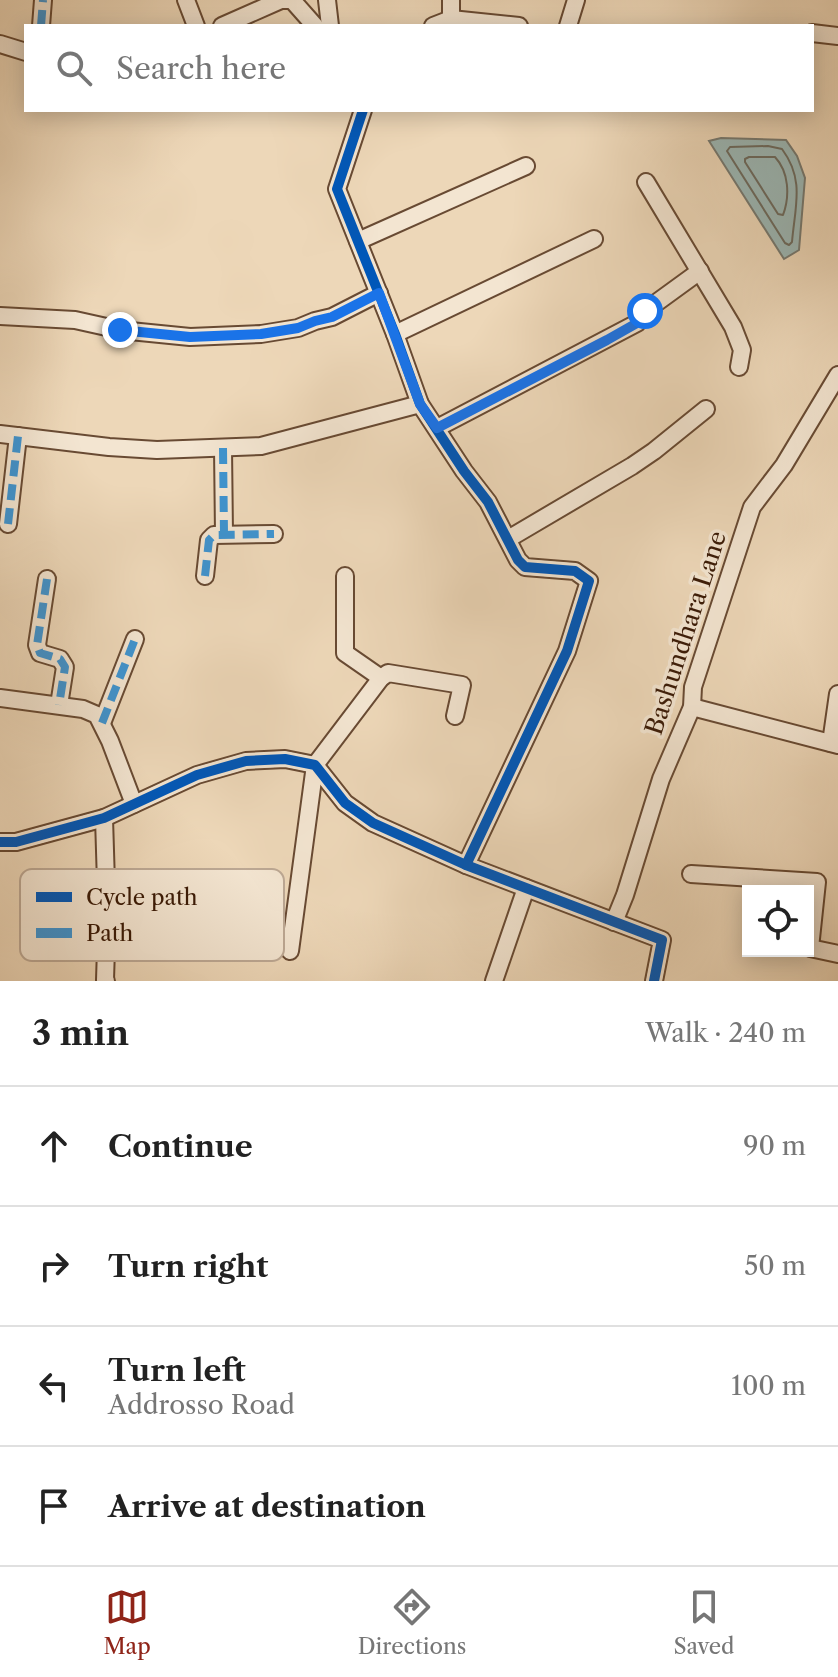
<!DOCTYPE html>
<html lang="en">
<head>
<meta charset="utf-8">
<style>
	:root { --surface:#fff; --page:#f2f2f2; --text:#222; --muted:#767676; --line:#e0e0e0; --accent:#8f2418 }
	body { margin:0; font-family:"Libre Caslon Text",serif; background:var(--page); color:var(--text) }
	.controls { position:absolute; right:24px; bottom:24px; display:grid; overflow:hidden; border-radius:0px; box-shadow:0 4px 20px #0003 }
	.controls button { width:72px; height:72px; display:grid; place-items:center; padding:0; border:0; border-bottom:2px solid var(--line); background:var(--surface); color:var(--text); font:40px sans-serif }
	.stop { position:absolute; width:24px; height:24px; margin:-18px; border:6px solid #1a73e8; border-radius:50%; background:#fff }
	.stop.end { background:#1a73e8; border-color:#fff; box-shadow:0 2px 8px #0008 }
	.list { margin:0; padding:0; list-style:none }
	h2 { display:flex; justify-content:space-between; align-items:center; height:104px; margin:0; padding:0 32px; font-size:34px }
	h2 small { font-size:26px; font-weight:400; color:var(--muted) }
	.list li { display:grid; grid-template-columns:52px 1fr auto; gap:24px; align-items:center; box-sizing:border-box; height:120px; padding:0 32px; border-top:2px solid var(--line) }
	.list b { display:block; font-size:30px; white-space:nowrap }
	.list p { margin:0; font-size:26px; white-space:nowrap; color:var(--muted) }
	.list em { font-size:26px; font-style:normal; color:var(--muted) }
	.icon { flex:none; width:44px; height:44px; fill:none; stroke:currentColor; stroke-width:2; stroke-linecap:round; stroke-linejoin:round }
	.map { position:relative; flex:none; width:838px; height:981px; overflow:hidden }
	.search { position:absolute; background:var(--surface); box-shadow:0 4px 20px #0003; left:24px; right:24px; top:24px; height:88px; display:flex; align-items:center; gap:20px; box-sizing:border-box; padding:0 28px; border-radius:0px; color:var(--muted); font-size:30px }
	.sheet { height:584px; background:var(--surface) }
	nav { display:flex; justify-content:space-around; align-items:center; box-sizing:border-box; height:112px; border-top:2px solid var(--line); background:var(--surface); font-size:22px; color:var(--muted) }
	nav a { display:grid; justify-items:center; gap:4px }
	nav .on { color:var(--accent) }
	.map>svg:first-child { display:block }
	.water { fill:#9bb8b7; stroke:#757971; stroke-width:2 }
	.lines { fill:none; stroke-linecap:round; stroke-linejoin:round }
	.shore { stroke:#6b6a5f; stroke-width:2 }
	.minor-casing { stroke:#684a33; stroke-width:20 }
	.minor { stroke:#f3e5d1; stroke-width:16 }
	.quiet { stroke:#3e94d1; stroke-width:8; stroke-dasharray:16 8; stroke-linecap:butt }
	.cycleway-casing { stroke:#f3e5d1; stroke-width:15 }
	.cycleway { stroke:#0057b8; stroke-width:10 }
	.route { stroke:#1a73e8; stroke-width:10 }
	.labels { text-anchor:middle; stroke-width:7; stroke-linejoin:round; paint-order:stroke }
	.street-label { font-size:24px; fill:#3b1b07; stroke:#f3e5d1 }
	.key { fill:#f3e5d1; stroke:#bca894; stroke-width:2 }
	.key-label { font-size:22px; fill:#3b1b07 }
</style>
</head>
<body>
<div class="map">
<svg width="838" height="981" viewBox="0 0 838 981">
	<rect width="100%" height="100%" fill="#edd7b8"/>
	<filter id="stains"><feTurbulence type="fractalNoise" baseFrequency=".0025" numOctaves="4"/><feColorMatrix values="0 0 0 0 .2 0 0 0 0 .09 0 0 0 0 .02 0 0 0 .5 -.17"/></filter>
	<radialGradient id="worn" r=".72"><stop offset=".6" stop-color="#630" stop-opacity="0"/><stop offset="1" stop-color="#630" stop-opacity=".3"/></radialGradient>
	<!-- water -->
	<polygon class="water" points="721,138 786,140 797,156 805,178 799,250 784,259 709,141"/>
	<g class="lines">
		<!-- shore -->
		<g class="shore">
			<path d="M 768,146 L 782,149 C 805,180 795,206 792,242 L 789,245 L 785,243 L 727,151 L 730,147 Z"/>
			<path d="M 749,157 L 775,157 C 789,172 790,196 783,215 L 778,214 L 745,162 L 745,159 Z"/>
		</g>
		<defs>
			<g id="minor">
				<polyline points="186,0 196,26"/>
				<polyline points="327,0 330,26"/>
				<polyline points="451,19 451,0"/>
				<polyline points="41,26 43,0"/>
				<polyline points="222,26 281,0 292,0 315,26"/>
				<polyline points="433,26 451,19 519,26"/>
				<polyline points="568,26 576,0"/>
				<polyline points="812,33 838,36"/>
				<polyline points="0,44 26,52"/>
				<polyline points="363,110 337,189 395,334 420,404 464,471 488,502 518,560 525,567 575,571 589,581 567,651 466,865"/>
				<polyline points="646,182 733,327 742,350 739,367"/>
				<polyline points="358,241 526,166"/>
				<polyline points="0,316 75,320 120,330 190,337 261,334 298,328 315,321 332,317 379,293"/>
				<polyline points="395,334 594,239"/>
				<polyline points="437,428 637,323 645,311 700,271"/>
				<polyline points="0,434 109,447 157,450 261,446 420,404"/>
				<polyline points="223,448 224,534"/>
				<polyline points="8,524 18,436"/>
				<polyline points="508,539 632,466 654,451 706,409"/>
				<polyline points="205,576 209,540 214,535 274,534"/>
				<polyline points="345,576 345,653 381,678"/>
				<polyline points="47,579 37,645 40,653 60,659 65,667 59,705"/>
				<polyline points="0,698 83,709 97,715 110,741 134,804"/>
				<polyline points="692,707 838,745"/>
				<polyline points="102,723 135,639"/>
				<polyline points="831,743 838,694"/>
				<polyline points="104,818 107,916 105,980 106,981"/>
				<polyline points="0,842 16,842 104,818 197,775 246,761 285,759 315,765 345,803 373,823 466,865 662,940 654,981"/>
				<polyline points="691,874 817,882 810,948 838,954"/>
				<polyline points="614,922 625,895 661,779 692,707 693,687 752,507 784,465 838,375"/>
				<polyline points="290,951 315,765 381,678 388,673 462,685 455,716"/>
				<polyline points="494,981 526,888"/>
			</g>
		</defs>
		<!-- minor casing -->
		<use href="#minor" class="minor-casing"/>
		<!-- minor -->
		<use href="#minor" class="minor"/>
		<!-- quiet -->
		<g class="quiet">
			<polyline points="41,26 43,0"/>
			<polyline points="223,448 224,534"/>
			<polyline points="8,524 18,436"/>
			<polyline points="205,576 209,540 214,535 274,534"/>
			<polyline points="47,579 37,645 40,653 60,659 65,667 59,705"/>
			<polyline points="102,723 135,639"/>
		</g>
		<defs>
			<g id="cycleway">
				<polyline points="363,110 337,189 395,334 420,404 464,471 488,502 518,560 525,567 575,571 589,581 567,651 466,865"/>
				<polyline points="0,842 16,842 104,818 197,775 246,761 285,759 315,765 345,803 373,823 466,865 662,940 654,981"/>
			</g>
		</defs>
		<!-- cycleway casing -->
		<use href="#cycleway" class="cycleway-casing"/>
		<!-- cycleway -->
		<use href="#cycleway" class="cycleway"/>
	</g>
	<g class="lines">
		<!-- route -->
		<polyline class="route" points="120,330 190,337 261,334 298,328 315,321 332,317 379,293 420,404 437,428 607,340 637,323 645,311"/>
	</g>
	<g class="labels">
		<!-- street labels -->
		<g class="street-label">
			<text transform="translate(686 633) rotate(-72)" y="8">Bashundhara Lane</text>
		</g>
	</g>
	<!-- legend -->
	<rect x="20" y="869" width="264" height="92" rx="12" class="key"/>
	<rect x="36" y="892" width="36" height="10" fill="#0057b8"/>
	<rect x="36" y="928" width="36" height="10" fill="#3e94d1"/>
	<g class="key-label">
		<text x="86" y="905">Cycle path</text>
		<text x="86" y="941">Path</text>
	</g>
	<rect width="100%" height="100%" filter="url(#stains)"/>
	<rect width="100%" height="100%" fill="url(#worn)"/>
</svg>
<div class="controls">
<button><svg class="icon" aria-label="locate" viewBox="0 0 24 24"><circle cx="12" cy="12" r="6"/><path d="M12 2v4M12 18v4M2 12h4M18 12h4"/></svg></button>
</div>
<div class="stop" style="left:645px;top:311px"></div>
<div class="stop end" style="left:120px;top:330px"></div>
<div class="search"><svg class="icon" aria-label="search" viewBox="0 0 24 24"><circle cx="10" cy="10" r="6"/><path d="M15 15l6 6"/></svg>Search here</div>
</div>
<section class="sheet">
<h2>3 min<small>Walk · 240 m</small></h2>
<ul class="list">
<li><svg class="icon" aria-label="ahead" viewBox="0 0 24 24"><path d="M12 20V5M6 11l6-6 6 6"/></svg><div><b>Continue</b></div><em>90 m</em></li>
<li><svg class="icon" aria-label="right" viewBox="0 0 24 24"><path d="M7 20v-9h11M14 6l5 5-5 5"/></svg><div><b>Turn right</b></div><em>50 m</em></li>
<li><svg class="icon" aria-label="left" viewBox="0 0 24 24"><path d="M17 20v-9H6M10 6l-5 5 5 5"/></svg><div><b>Turn left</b><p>Addrosso Road</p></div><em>100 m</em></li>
<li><svg class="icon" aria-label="arrive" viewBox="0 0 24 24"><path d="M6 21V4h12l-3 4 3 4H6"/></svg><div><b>Arrive at destination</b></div></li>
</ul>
</section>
<nav>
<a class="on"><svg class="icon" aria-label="map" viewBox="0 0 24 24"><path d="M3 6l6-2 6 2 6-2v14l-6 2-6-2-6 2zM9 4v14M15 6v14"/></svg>Map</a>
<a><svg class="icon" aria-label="directions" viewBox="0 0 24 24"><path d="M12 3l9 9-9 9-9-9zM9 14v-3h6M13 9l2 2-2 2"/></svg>Directions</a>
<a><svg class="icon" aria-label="saved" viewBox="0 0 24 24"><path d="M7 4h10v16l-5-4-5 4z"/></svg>Saved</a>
</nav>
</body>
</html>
